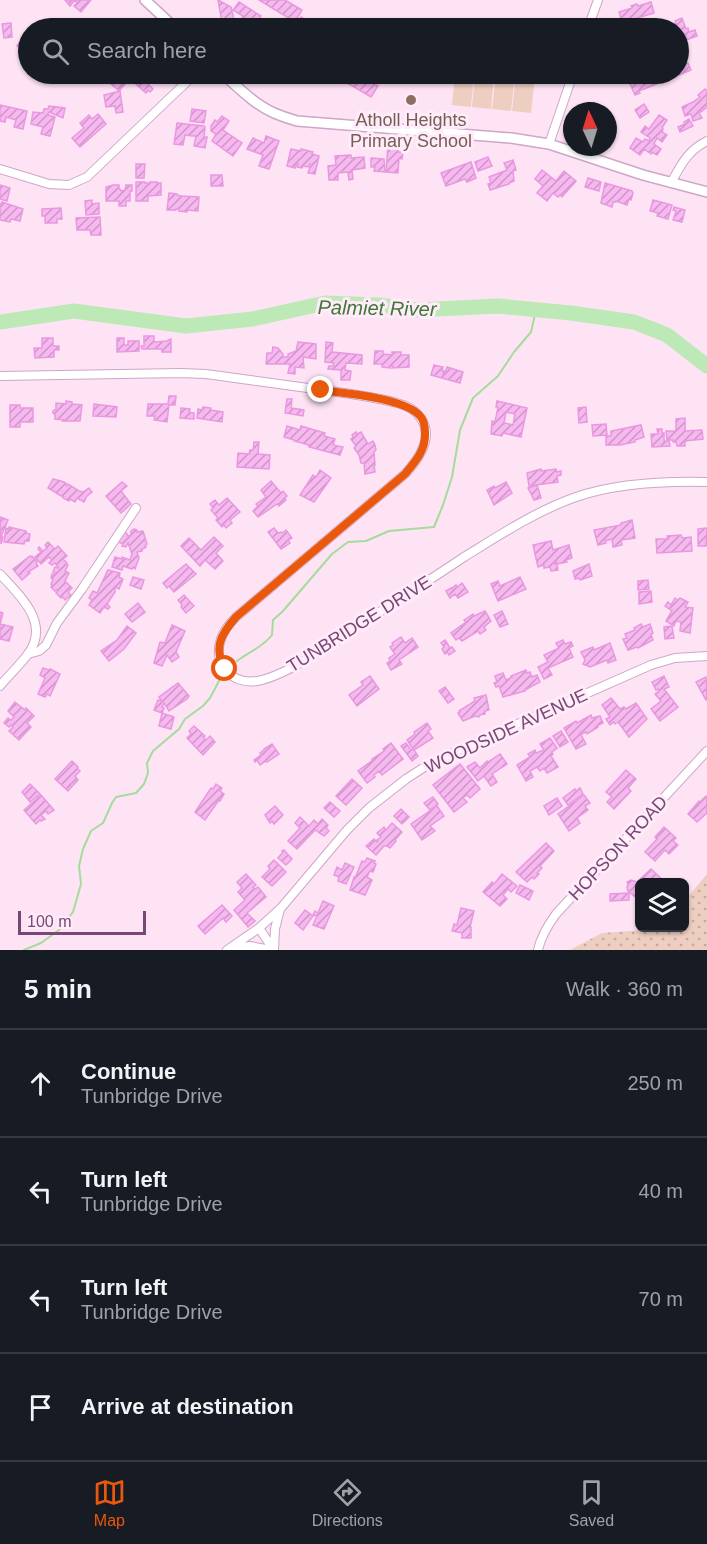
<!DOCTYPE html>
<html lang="en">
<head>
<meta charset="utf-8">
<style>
	:root { --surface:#171b24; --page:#20242c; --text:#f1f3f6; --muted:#9ea1a6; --line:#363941; --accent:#ea580c }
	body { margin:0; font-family:Helvetica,sans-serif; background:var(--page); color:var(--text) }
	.controls { position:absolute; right:18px; bottom:18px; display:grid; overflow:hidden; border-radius:9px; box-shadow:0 2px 4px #0004 }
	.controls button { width:54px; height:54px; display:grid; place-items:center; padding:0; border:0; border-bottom:2px solid var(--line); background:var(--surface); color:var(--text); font:30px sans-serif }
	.compass { position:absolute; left:563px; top:102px; width:54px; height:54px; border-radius:50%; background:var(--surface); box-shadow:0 2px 4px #0004; rotate:356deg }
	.scale { position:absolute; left:18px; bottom:15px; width:128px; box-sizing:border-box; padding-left:6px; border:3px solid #784775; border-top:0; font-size:16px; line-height:21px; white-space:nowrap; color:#784775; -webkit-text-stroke:4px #ffebf9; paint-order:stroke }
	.stop { position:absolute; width:18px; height:18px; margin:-14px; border:4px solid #ea580c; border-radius:50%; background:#fff }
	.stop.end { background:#ea580c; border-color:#fff; box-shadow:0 2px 6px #0008 }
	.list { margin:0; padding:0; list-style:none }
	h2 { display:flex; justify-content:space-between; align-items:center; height:78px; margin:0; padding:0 24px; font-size:26px }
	h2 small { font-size:20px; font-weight:400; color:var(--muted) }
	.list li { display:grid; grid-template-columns:39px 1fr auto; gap:18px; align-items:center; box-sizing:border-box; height:108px; padding:0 24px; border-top:2px solid var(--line) }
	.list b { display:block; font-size:22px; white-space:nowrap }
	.list p { margin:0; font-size:20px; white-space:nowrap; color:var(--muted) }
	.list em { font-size:20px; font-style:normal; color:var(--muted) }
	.icon { flex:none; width:33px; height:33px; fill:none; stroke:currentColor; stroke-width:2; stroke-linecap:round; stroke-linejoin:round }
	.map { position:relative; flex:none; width:707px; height:950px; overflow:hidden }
	.search { position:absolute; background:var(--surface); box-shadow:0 2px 4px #0004; left:18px; right:18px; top:18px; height:66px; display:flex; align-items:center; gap:15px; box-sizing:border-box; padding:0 21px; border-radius:33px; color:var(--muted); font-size:22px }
	.sheet { height:510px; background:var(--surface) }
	nav { display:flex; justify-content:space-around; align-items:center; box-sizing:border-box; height:84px; border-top:2px solid var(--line); background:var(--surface); font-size:16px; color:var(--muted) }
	nav a { display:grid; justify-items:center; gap:3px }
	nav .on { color:var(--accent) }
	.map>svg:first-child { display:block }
	.grass { fill:url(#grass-dots) }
	.garden { fill:#edcec0 }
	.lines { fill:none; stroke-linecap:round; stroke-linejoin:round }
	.stream { stroke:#a4dc9b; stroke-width:2 }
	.river { stroke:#bde9b6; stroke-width:15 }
	.building { fill:url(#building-hatch); stroke:#ea97e2; stroke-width:1.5; fill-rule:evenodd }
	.minor-casing { stroke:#cea6c8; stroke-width:10 }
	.tertiary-casing { stroke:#cea6c8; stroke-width:12 }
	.minor { stroke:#fff; stroke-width:8 }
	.tertiary { stroke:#fff; stroke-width:9 }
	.route { stroke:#ea580c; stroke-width:8 }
	.education-dot { fill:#8d6e63; stroke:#ffebf9; stroke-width:2 }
	.labels { text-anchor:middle; stroke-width:6; stroke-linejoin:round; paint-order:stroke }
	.education-label { font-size:18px; fill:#785e54; stroke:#ffebf9 }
	.street-label { font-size:18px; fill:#784775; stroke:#ffebf9 }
	.water-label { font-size:20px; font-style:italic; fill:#3e7836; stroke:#ffebf9 }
</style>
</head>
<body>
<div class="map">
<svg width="707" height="950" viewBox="0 0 707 950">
	<defs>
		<pattern id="grass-dots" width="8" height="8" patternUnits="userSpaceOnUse" patternTransform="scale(1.5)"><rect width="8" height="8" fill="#edcec0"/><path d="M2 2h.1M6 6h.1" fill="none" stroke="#c5a9a1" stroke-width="1.8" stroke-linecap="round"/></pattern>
		<pattern id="building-hatch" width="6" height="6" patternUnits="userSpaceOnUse" patternTransform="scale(1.5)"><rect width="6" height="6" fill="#f6b8ef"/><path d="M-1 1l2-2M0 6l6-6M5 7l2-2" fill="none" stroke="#cc97c6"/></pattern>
	</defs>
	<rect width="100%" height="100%" fill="#fee3f5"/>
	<!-- grass -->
	<polygon class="grass" points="707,874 707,950 570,950 602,933 659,929 661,928 684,927 685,900"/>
	<!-- garden -->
	<g class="garden">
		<polygon points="455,74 474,74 471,107 452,105"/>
		<polygon points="475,74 494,74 491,109 472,107"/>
		<polygon points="496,74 515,74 511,111 492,109"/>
		<polygon points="516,74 535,75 531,113 512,111"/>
	</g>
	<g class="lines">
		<!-- stream -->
		<g class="stream">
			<path d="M 237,661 C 249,652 263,647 272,635 L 273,620 L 283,611 L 332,554 L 348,542 L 366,541 L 389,531 L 434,527 L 443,505 L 452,477 L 460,430 L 473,398 L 498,376 L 514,352 L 531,332 L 536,310"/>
			<polyline points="24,950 41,943 59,930 73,912 81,884 79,866 83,849 91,831 103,823 112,803 116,797 136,793 144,784 148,773 147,763 153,751 179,729 185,719 203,706 210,698 220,679"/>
		</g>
		<!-- river -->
		<polyline class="river" points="0,322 74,311 186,326 253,319 325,303 379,305 417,310 498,306 571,313 634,322 667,335 707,366"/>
	</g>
	<!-- building -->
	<g class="building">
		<polygon points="65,0 91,0 81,12 74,6 77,3 75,0 70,6"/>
		<polygon points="218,0 231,7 236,28 223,28"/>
		<polygon points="259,0 285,0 302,10 295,22"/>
		<polygon points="239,2 261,16 255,26 242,18 243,16 233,10"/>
		<polygon points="651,2 654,13 634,19 636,25 631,27 631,25 619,28 614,28 611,21 621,18 619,12 632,8 631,6 637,4 638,6"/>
		<polygon points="301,17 318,28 294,28"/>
		<polygon points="682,18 686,29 688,28 689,32 695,30 697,36 678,43 678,28 676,28 677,28 675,21"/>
		<polygon points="11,23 12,37 4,38 2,24"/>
		<polygon points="24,36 28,39 28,53 17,46"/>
		<polygon points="678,60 680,60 682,65 688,63 691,70 639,91 640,93 635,95 630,84 642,79 643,81 648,79 646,74 658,74 660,76 663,75 662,74 678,74"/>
		<polygon points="129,74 157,74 148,84 153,89 150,92 148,90 146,93 127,76"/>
		<polygon points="332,74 358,74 378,86 371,97"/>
		<polygon points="115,75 125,84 119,91 109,82"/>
		<polygon points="705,89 707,91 707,107 701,112 698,111 702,118 693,121 691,114 685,116 682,107 693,102 700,97 698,95"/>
		<polygon points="120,91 123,112 116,113 115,106 106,107 104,95"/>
		<polygon points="644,104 649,112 640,118 635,110"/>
		<polygon points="0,105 27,111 23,129 14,127 16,120 6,117 5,122 0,121"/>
		<polygon points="49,106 65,108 63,118 49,112 48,115 55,117 50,136 41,134 43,127 31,124 33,112 43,113 44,109 48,109"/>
		<polygon points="192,109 206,111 204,123 190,121"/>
		<polygon points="98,114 106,124 80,147 72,138 84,128 80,123 89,115 92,119"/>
		<polygon points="659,115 667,120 662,128 663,129 662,132 667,135 662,142 657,138 654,144 661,149 657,155 652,152 651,154 644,149 640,155 630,148 636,138 643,142 645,139 649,141 650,138 641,132 645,126 649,129"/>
		<polygon points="222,116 229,121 223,130 242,143 233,156 212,141 216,134 211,131 211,126 215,120 217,122"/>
		<polygon points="689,119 693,126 680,132 678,127 685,124 684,122"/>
		<polygon points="177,123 204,126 205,127 204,137 207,137 205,148 194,146 196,136 192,136 185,135 183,145 174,144"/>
		<polygon points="266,136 279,141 269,169 259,166 263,155 247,149 253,138 264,143"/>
		<polygon points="388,146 398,147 398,152 403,152 402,159 399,158 398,173 386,172"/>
		<polygon points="291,149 301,151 301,149 313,152 312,154 319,156 315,174 308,173 310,167 311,167 312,165 310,164 309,167 303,166 302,168 297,167 298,164 296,164 295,168 287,166"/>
		<polygon points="351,155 351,158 364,157 365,168 352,170 353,179 349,180 348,172 338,173 338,180 329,180 328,166 336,165 335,156"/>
		<polygon points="488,157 492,166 478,171 475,162"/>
		<polygon points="371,158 384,159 385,172 374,171 375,167 371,167"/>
		<polygon points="513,160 516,170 513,171 514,181 509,183 509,184 490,190 488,184 491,183 489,177 507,170 504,163"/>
		<polygon points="471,162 476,178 467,182 465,179 446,186 441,173"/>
		<polygon points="136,164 145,164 144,178 136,178"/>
		<polygon points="542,170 556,181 564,171 576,181 562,197 560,195 558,197 553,193 547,201 537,193 543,186 535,179"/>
		<polygon points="211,175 222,175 223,186 211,186"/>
		<polygon points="588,178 601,182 599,191 585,187"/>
		<polygon points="136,182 145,182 145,183 150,183 150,182 157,182 157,183 161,183 161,195 148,196 148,201 136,201"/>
		<polygon points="605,183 632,191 633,193 631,200 629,199 627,205 616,201 616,202 613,202 612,207 601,203"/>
		<polygon points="0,185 10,188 7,201 0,199"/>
		<polygon points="113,185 119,185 119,189 120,189 121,191 125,190 126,185 132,185 132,191 130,191 130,201 126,201 126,206 119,206 119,201 106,201 106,187"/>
		<polygon points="169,193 177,194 177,195 181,196 199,197 198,211 187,210 187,212 179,211 179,209 176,209 176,210 167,210"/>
		<polygon points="92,200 92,204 99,203 99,214 86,215 85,201"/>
		<polygon points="653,200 672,205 668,219 657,216 658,213 650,211"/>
		<polygon points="2,202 23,209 20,221 11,219 10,222 0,220 0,204 1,204"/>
		<polygon points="674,207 685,210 682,222 673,220 676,211 673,210"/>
		<polygon points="61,208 62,219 57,219 57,223 45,223 45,216 42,216 42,209"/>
		<polygon points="100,217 101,235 91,235 90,230 77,230 76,218"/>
		<polygon points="144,336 154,336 154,342 168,341 168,340 171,339 171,352 162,352 162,349 142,349 141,346 144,346"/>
		<polygon points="42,338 53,338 53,346 59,346 59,350 54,350 54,357 35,358 34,348 42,348"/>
		<polygon points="117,338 124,338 124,345 128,345 128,341 139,341 139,351 117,352"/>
		<polygon points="298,342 316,344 316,359 303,357 304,368 295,367 295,374 288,373 290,364 266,364 267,353 272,353 273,347 278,348 283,354 283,357 288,357 288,354 296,351"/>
		<polygon points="326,342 333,343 332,352 362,355 362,364 346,363 345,370 351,371 350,380 341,380 341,370 328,369 329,366 333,366 334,363 325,362"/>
		<polygon points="375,351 383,351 383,354 392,355 392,352 401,352 401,355 409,355 409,367 392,368 393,366 390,366 390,368 382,367 382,364 374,364"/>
		<polygon points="434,365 443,367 442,371 444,371 443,374 444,375 447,367 463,372 460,383 431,375"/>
		<polygon points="169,396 176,396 175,405 169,405 167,422 154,420 155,416 147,416 148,404 168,404"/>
		<polygon points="287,399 292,399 291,408 304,410 303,416 285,413"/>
		<polygon points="66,401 72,402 72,404 82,405 80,421 63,421 64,420 55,419 55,415 53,413 53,411 56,409 56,403 66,404"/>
		<path d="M 497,401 L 527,408 L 521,437 L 503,433 L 502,436 L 491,434 L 492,421 L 495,422 L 498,407 L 496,407 ZM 506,412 L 515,414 L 513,425 L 504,423 Z"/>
		<polygon points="94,404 117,407 116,417 93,416"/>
		<polygon points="10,405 20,405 20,408 33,408 33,422 20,422 20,427 10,427"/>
		<polygon points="203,407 211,408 210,410 223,412 222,422 197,418 198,409 202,410"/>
		<polygon points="586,407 587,422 579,423 578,408"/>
		<polygon points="181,408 190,409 189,412 194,413 194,419 180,418"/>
		<polygon points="685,418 685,431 702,430 703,439 685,441 685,446 677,446 676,442 673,442 673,440 667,440 666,431 676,431 676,419"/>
		<polygon points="606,424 607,435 593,436 592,425"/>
		<polygon points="641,425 644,437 635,440 635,442 620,445 606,445 606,436 611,436 611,431"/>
		<polygon points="287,426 300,430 301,426 325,433 324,436 335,439 333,445 343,447 340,455 309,447 309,445 294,441 294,440 284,437"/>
		<polygon points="657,429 662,429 662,433 664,433 664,441 669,441 670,446 652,447 651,434 658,434"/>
		<polygon points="356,432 357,434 361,432 368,444 373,441 375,445 376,450 374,452 375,465 374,465 375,472 365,474 364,463 361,463 359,455 354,448 356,446 351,439 353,437 352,435"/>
		<polygon points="254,442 259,442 258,454 270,455 269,469 237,467 238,453 249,454 250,450 253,450"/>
		<polygon points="541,469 541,471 556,469 557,472 561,471 561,475 557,476 558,482 529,486 527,473"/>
		<polygon points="320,470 331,478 314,502 300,495 313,475 316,477"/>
		<polygon points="53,479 61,481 66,483 66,485 67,486 68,484 79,491 83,492 89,488 92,492 87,496 84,502 77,498 75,502 70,499 69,501 63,498 64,496 63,497 48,488"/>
		<polygon points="271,481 281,493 283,491 287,496 285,498 286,500 279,506 277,504 258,517 253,511 258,506 256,504 266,497 261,490"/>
		<polygon points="122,482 127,486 121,491 131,504 121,513 106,496"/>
		<polygon points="506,482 512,493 494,505 487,490 494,486 495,488"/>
		<polygon points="537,485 541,498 534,500 528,488"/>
		<polygon points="227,498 240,512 230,520 232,523 226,528 224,525 222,527 216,520 218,518 211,510 213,508 210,504 215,500 219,505"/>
		<polygon points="0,517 8,520 1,537 3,537 1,544"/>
		<polygon points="632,520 635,538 621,540 622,545 613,547 612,539 605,541 606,543 598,545 594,530 621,525 621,523"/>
		<polygon points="9,527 26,531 26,533 30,534 29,541 25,541 24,544 4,542 6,528 9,529"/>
		<polygon points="274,528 278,533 281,532 282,533 286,530 292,538 288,540 290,543 281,549 268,532"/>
		<polygon points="707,528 706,546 698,546 698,529"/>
		<polygon points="134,529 137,530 137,532 143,531 147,544 145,546 146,547 141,550 142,551 137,552 139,558 135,569 133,567 132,569 123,566 122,570 112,567 115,557 122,559 122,557 130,560 132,554 128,543 126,547 122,546 123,544 118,542 125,531 128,536 131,535 131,531"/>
		<polygon points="681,535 682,538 691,537 692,551 657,553 656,539 668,539 667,536"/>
		<polygon points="214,537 223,546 216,553 223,561 215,569 205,560 200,566 181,546 189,538 201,550"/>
		<polygon points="551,541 553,550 569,545 572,558 566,560 567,562 557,564 557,562 555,562 555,564 557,563 558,570 551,571 550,567 544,568 544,565 538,567 533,545"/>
		<polygon points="48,542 55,549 58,546 67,556 63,559 67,563 66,564 68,565 65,571 69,573 65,581 72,588 68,592 71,595 65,600 62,596 61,598 56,593 58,591 57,590 55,591 51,587 52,585 51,584 53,579 51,578 52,574 55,575 55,573 53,572 55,567 58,568 58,567 55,563 52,565 49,563 52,560 49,557 41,564 35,557 41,552 38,549 39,547 43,551 47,548 45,545"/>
		<polygon points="30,556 31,557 32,556 37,562 36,563 38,566 28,572 30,573 22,580 13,569"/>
		<polygon points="186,564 196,574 174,592 169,586 167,588 163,583"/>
		<polygon points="589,564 592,576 580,580 579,578 575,579 573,571"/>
		<polygon points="108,570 120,573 119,577 123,579 119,589 115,587 115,592 107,604 110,607 108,609 104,607 100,613 89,605 92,600 89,598 93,591 97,593"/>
		<polygon points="133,577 144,580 141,589 130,585"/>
		<polygon points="520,577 526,589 498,601 491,584 498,581 500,586"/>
		<polygon points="648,580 649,589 638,590 638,581"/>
		<polygon points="462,583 468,592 458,598 455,594 450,598 446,591 451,588 452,589 452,588 456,585 457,587"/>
		<polygon points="651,591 652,602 639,604 639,592"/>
		<polygon points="184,595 194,606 186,613 181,607 182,605 178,600"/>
		<polygon points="675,598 678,600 680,598 688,602 685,607 693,608 690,633 680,631 681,622 676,621 674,626 666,621 672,611 665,606 668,602 671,605"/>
		<polygon points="138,603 145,612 132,622 125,614"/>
		<polygon points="485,611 491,621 484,627 486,630 480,634 478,631 462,641 459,638 456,640 451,633 466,622 464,620 473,614 474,616"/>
		<polygon points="502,611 508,624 500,627 494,615"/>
		<polygon points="0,612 3,613 0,624 13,627 9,641 0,639"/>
		<polygon points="641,624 643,627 650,624 653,633 651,634 653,640 638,648 637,647 628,650 623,639 627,638 625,634 635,630 634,628"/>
		<polygon points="172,625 185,631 176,652 179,657 172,662 167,655 162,666 154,663 160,642 165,643"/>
		<polygon points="127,626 136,633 124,649 109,661 101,651 117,640"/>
		<polygon points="672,626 674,638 665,639 664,627"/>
		<polygon points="401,637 405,643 412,638 418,647 399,660 402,664 391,670 387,663 390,661 389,658 395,654 390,647 393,645 392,643"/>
		<polygon points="445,640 450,648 452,647 455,651 449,655 447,652 445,654 442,649 444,647 441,643"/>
		<polygon points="563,640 565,644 571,642 573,646 569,648 573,657 548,668 552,675 544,679 538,667 548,662 544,655 559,648 556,643"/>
		<polygon points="610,643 616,660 608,663 607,660 590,667 583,664 585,660 581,652 593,647 594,650"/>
		<polygon points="43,668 49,670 50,669 60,674 50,696 47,694 45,697 38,694 45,678 40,675"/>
		<polygon points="526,670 527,673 530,672 532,677 537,675 540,682 525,690 525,691 503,697 499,686 496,687 494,683 497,682 495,676 503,673 506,680 512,677 511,676"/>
		<polygon points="370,676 379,689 357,706 349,695 363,685 361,682"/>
		<polygon points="664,676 669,687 664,689 678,707 660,721 651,709 661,701 655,694 659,691 658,689 656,690 652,682"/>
		<polygon points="706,677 707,699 706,700 696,682"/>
		<polygon points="178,683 189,696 187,699 169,711 164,703 162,707 164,708 162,713 154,710 158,700 162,701 159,697"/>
		<polygon points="445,687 454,699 448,703 439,691"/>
		<polygon points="486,695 489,710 485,711 485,714 480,715 479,717 475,716 463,721 458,713 460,712 459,711 475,701 474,698"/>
		<polygon points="611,698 620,709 624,707 626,709 636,703 647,719 629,737 618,722 615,724 614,722 610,725 606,719 610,717 602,705"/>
		<polygon points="15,702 25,710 26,708 34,716 27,723 31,727 19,740 9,731 13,727 11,725 9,727 4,723 8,718 11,720 14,717 8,711"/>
		<polygon points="162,713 174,717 171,729 159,726"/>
		<polygon points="591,715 592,718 600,716 603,723 597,726 598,727 587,734 586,732 582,734 581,732 580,733 586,744 576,749 564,728 576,721 577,723"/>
		<polygon points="427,723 431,729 428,731 433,738 414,750 418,756 412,761 401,746 406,743 411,750 413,749 407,740 415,734 414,732"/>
		<polygon points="194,726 205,736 203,737 206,740 210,736 215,742 203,755 187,738 191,734 189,731"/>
		<polygon points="561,731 568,742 560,747 553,736"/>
		<polygon points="550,738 557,748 552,752 553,754 551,756 558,767 547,773 544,768 540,771 537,767 530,771 533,777 526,781 517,765 530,757 528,754 535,750 536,753 544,750 540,744"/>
		<polygon points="391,743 403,759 382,775 379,771 374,775 375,777 367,783 358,771 373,760 372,759 384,751 383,749"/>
		<polygon points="272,744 279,754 267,762 266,761 260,765 257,760 255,762 254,760 261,755 260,753 264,750 264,749"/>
		<polygon points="500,754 507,764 492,774 497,782 491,786 484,776 478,781 467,767 475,762 480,768 487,761 488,762"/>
		<polygon points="72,761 78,767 77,768 80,771 75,776 78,780 68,791 55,779"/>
		<polygon points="460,764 480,789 470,798 467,795 463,798 467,802 454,812 433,785"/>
		<polygon points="626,770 636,779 628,788 631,791 614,809 607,802 612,797 606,792"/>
		<polygon points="352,779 362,788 346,805 336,796"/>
		<polygon points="30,784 40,794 30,802 22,792"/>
		<polygon points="216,784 222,788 220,791 224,794 220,801 219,800 205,820 195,812 211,788 213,789"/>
		<polygon points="580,788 583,794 568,805 563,798 575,789 576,791"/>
		<polygon points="41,795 54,810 48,814 46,811 41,815 45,819 41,821 40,820 36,824 24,810"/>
		<polygon points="584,795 590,803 585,806 588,810 577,818 580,823 569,831 558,814"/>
		<polygon points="706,796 707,797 707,813 697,822 688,814 699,801 700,802"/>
		<polygon points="433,797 438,804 430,810 424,803"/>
		<polygon points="557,798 562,806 549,815 544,806"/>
		<polygon points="330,802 340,811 334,817 324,808"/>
		<polygon points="275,806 283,815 274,824 272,821 270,823 265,815"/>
		<polygon points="437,806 444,816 430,826 435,831 422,840 411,824"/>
		<polygon points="401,809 409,817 402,824 394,816"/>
		<polygon points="300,817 309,826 314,820 318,824 322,819 328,825 326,828 329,831 324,836 315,830 297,849 288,841 300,828 295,823"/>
		<polygon points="392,823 402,832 395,840 396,841 390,848 387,846 384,846 376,855 366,846 374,839 377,842 378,841 377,840 381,837 377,833 384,827 386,830"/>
		<polygon points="664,827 676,838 673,841 678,845 669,854 665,850 655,861 645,852 657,839 655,837"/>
		<polygon points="546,843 554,851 540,866 542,868 537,873 539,874 534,879 532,877 527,882 516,872"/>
		<polygon points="284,850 292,859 286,865 278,858 283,852 282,851"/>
		<polygon points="367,858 375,861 374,863 376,864 373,872 370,871 367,877 372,880 365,895 350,890 354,877 355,878 362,861 365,862"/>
		<polygon points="274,860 286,872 272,886 262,877 270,869 268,866"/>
		<polygon points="345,863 354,867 346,884 338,881 339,877 334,875 337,867 342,870"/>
		<polygon points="651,869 664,881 662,882 640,882 640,901 628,891 627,887 628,884 627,882 631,880 637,882"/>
		<polygon points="246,874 256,885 253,887 255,889 258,887 266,897 247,913 255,921 248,927 234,910 245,900 238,892 242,888 237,882"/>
		<polygon points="502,874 517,886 511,892 508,889 503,895 507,899 500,906 483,892 492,882 494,884"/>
		<polygon points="520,885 533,891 529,900 516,893"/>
		<polygon points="629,893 629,900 610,901 610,894"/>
		<polygon points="323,901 334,906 324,929 313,925 317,916 313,915 315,911 318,913"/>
		<polygon points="222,905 232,916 226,922 223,918 205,934 198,926"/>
		<polygon points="461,908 474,911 470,927 471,927 471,938 462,938 462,933 452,931 454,924 457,925"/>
		<polygon points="305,910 313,916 303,930 295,923"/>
	</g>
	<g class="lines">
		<defs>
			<g id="minor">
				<polyline points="588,28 598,0"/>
				<polyline points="549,144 573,74"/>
				<polyline points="0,169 49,184 69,185 87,177 195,74"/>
				<path d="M 671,183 C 681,165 687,151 707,141"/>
				<path d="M 0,376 L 181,373 L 206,374 C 242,379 279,384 315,389 C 343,393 370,396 397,403 C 405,405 415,410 420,417 C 435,437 418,460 405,474 L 236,617 C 230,623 224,630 221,639 C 212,664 232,685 257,681 C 287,676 335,641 361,624 C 395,602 430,580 464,557 C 500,535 536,511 576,497 C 617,483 664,481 707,482"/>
				<path d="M 0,574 C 20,596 51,623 28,654 C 20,665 9,675 0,686"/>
				<polyline points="28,654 39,651 46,645 57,623 82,589 136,508"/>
				<polyline points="259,928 273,949"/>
				<polyline points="231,948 250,946 271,950"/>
				<polyline points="227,950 259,928 281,908 347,830 369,808 406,779 426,766 461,749 651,665 675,658 707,656"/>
				<polyline points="274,950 275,929 280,909"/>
				<path d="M 538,950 C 541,936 548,925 556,914 L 707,751"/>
			</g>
			<g id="tertiary">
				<polyline points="145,0 175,28"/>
				<path d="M 223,74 C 239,88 254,104 274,113 C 281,116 290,119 297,121 L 511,138 L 549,144 L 643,175 L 707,192"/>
			</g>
		</defs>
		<!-- minor casing -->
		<use href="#minor" class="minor-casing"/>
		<!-- tertiary casing -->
		<use href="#tertiary" class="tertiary-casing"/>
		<!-- minor -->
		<use href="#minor" class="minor"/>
		<!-- tertiary -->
		<use href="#tertiary" class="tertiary"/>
	</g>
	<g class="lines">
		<!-- route -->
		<path class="route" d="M 225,669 C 213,648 221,634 236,617 L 405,474 C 415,462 426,450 425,433 C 425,427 424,420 420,416 C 405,398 344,393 321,390"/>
	</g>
	<!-- markers -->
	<circle class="education-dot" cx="411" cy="100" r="6"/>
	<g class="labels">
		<!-- education labels -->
		<g class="education-label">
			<text x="411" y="126">Atholl Heights<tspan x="411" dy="21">Primary School</tspan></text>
		</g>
		<!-- street labels -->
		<g class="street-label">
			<text transform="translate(359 624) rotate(-32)" y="6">TUNBRIDGE DRIVE</text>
			<text transform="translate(506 731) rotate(-25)" y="6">WOODSIDE AVENUE</text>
			<text transform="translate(618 848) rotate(-47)" y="6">HOPSON ROAD</text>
		</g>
		<!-- water labels -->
		<g class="water-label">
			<text transform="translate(377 308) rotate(1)" y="7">Palmiet River</text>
		</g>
	</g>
</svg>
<div class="controls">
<button><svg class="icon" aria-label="layers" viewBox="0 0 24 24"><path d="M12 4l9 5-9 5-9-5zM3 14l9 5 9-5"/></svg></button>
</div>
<svg class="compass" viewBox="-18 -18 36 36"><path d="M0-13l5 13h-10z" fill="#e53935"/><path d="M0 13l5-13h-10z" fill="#9ea1a6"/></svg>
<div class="scale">100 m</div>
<div class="stop" style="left:225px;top:669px"></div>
<div class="stop end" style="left:321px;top:390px"></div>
<div class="search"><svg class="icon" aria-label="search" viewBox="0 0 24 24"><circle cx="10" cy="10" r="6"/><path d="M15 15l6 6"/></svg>Search here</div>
</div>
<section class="sheet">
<h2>5 min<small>Walk · 360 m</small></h2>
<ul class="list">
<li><svg class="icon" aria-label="ahead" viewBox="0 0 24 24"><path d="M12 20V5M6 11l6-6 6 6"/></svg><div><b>Continue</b><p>Tunbridge Drive</p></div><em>250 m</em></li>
<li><svg class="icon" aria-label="left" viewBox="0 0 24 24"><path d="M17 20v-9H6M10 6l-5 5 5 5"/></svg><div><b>Turn left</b><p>Tunbridge Drive</p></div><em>40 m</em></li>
<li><svg class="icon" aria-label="left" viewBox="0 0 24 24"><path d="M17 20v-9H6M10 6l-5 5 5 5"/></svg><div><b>Turn left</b><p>Tunbridge Drive</p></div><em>70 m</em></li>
<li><svg class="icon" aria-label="arrive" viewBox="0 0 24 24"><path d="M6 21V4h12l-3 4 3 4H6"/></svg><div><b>Arrive at destination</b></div></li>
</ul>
</section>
<nav>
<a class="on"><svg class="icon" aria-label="map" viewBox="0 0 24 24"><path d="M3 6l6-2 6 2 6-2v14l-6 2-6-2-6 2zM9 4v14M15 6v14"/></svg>Map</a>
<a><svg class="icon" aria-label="directions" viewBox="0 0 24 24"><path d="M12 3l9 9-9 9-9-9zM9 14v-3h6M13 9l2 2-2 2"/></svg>Directions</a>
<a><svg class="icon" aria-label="saved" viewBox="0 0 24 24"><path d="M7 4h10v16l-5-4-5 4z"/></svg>Saved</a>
</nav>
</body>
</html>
